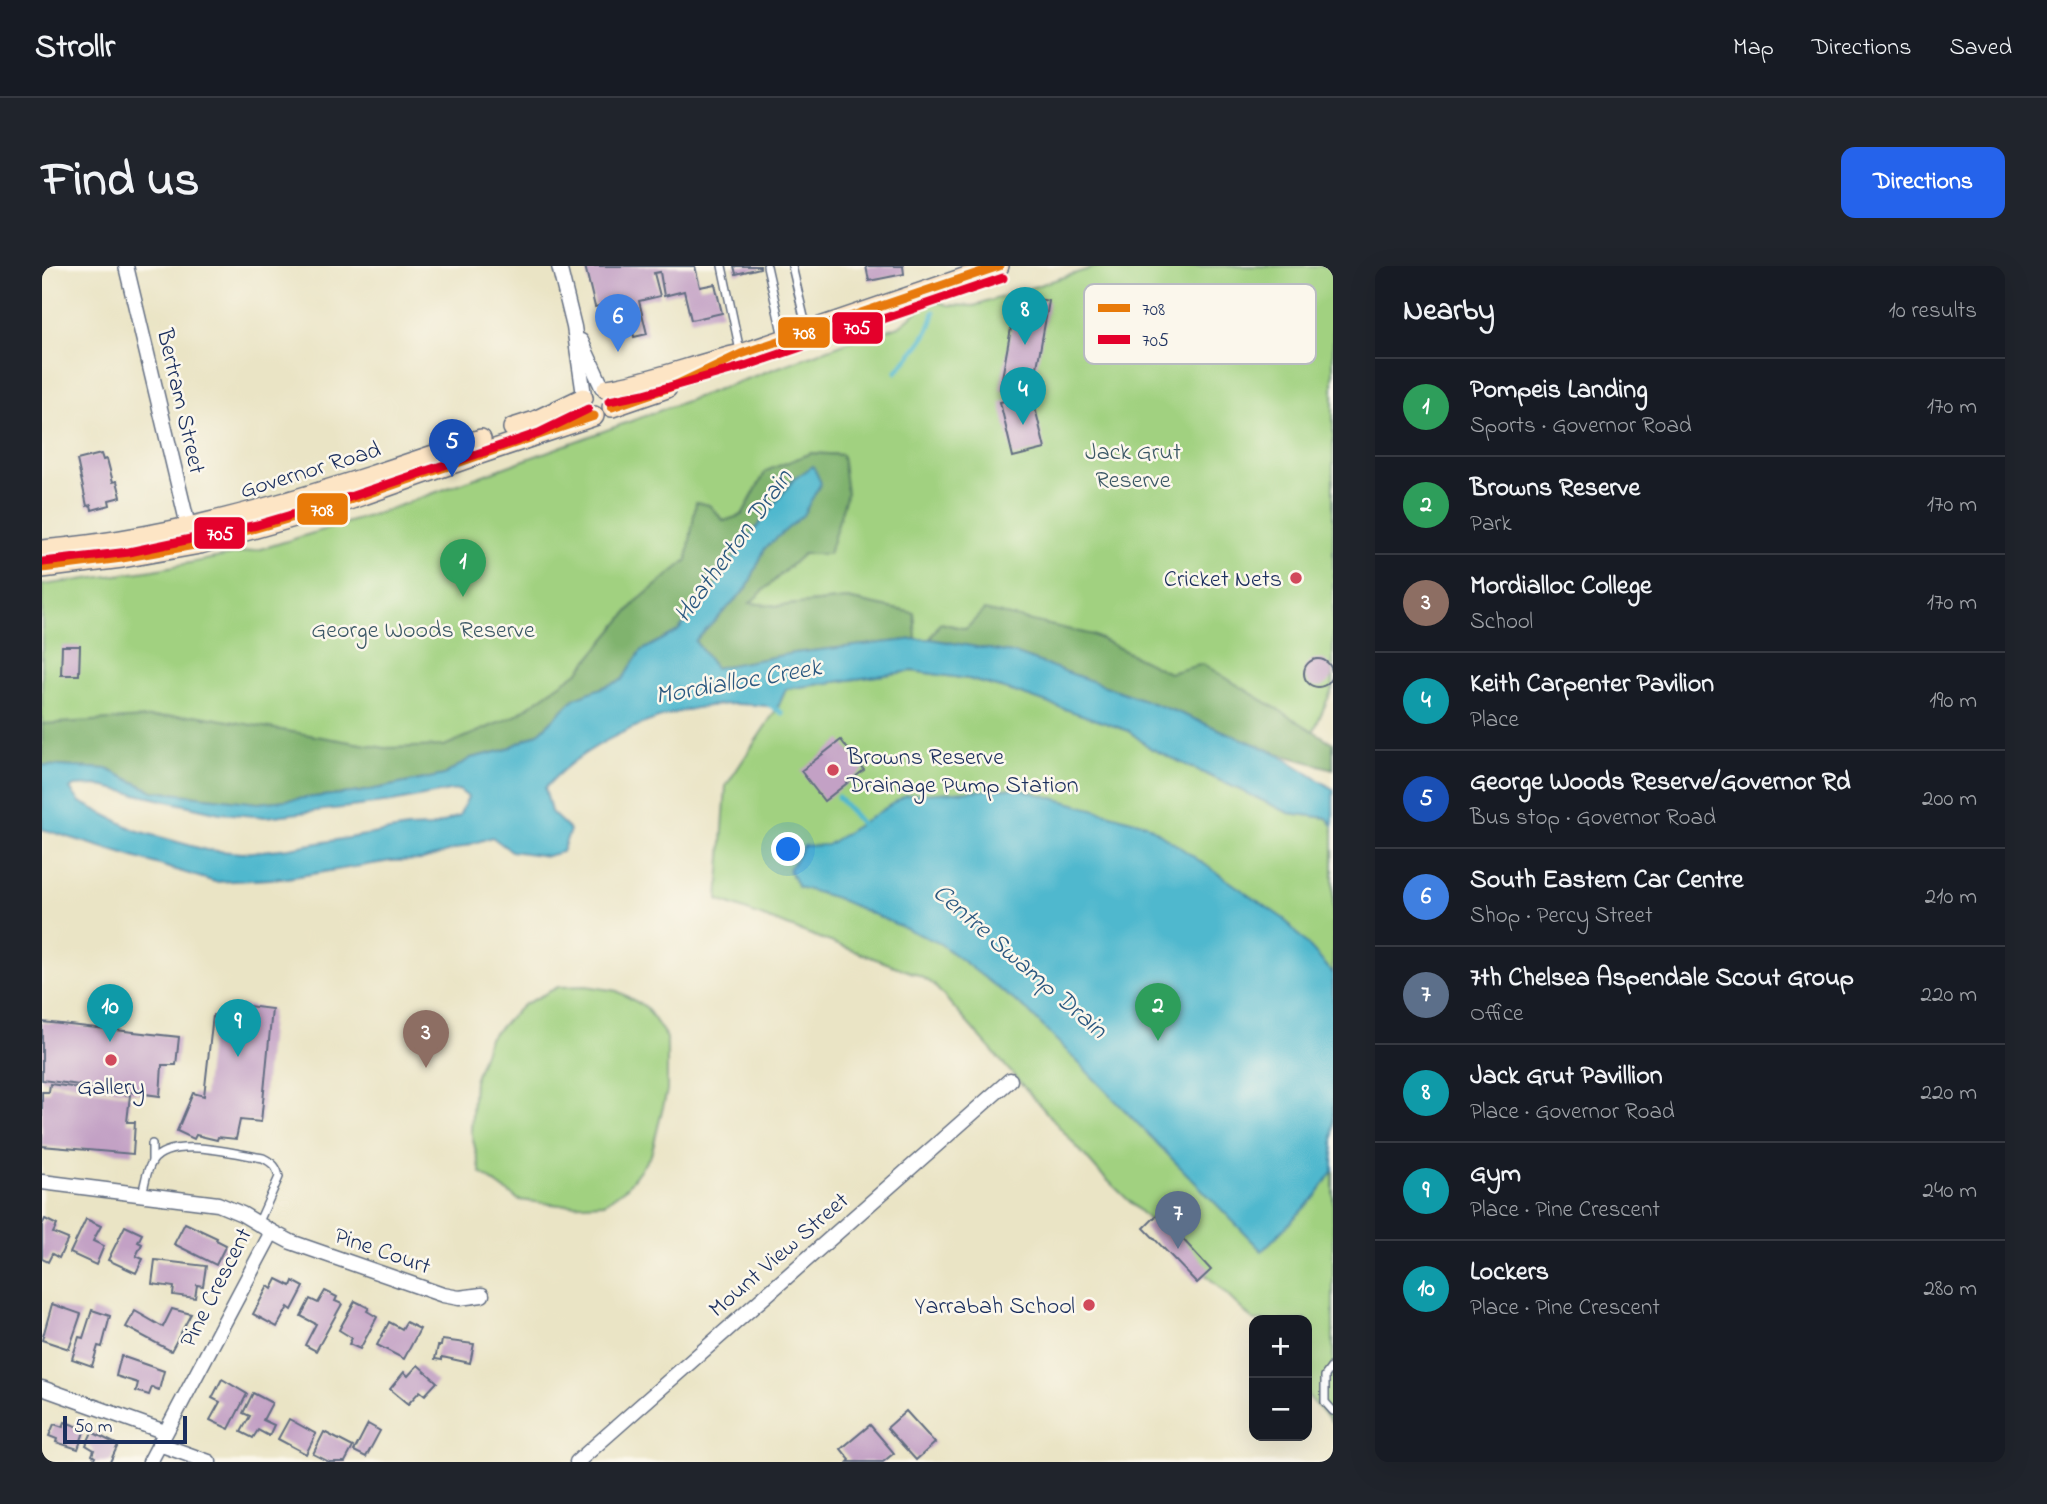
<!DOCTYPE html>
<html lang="en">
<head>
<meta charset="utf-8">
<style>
	:root { --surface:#171b24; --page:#20242c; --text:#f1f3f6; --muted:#9ea1a6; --line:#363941; --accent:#2563eb }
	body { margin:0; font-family:"Indie Flower",sans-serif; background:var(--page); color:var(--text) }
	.controls { position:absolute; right:21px; bottom:21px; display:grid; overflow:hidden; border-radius:14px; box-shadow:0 7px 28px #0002 }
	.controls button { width:63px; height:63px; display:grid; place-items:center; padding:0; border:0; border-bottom:2px solid var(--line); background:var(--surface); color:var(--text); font:35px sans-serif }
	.scale { position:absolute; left:21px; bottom:18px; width:124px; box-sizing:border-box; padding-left:7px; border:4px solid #1b2f5e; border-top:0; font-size:19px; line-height:24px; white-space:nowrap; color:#1b2f5e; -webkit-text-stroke:5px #fbf7ec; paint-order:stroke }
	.you { position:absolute; left:747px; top:584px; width:24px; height:24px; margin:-18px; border:5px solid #fff; border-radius:50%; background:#1a73e8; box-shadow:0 0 0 10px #1a73e833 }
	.badge { display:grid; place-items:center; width:46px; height:46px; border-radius:50%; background:var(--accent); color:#fff; font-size:23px; font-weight:700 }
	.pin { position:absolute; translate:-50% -58px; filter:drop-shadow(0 2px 4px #0008) }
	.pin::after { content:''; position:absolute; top:37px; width:24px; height:21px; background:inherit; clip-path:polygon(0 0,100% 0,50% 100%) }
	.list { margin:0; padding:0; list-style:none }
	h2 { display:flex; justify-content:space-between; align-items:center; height:91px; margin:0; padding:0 28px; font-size:30px }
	h2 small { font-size:23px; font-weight:400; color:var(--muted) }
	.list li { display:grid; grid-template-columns:46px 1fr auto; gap:21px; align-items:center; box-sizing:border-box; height:98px; padding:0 28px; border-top:2px solid var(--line) }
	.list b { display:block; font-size:26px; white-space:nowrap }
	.list p { margin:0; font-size:23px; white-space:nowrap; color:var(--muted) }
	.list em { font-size:23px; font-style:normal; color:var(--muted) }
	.map { position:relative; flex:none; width:1291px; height:1196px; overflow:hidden; border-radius:14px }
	header { display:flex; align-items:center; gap:42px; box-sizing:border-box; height:98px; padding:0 35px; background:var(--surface); border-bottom:2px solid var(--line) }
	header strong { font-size:33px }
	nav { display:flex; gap:38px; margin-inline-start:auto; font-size:24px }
	.intro { display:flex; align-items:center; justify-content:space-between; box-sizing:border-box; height:168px; padding:0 42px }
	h1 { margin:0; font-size:49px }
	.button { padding:18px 32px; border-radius:14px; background:var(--accent); color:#fff; font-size:24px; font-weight:700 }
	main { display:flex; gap:42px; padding:0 42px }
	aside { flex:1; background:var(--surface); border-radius:14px; box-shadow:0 7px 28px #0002 }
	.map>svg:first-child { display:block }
	.green { fill:#a1d180; stroke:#5e806f; stroke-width:2 }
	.forest { fill:#80b36e; stroke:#4e7166; stroke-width:2 }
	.water { fill:#50b8ce; stroke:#367496; stroke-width:2; fill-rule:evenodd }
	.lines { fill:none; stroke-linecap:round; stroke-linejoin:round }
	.stream { stroke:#50b8ce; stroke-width:5 }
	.building { fill:#c3a1c5 }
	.lane-casing { stroke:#636e82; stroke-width:10 }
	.street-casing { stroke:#636e82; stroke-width:17 }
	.secondary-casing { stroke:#636e82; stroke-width:22 }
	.lane { stroke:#fff; stroke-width:7 }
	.street { stroke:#fff; stroke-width:14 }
	.secondary { stroke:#fde5c5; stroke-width:19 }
	.bus-1-casing { stroke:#fbf7ec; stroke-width:14 }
	.bus-2-casing { stroke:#fbf7ec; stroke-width:14 }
	.bus-1 { stroke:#e87a09; stroke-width:9 }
	.bus-2 { stroke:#e4002b; stroke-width:9 }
	.poi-dot { fill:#d1495b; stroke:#fbf7ec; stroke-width:2.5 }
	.labels { text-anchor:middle; stroke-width:5; stroke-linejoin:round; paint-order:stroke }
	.street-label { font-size:24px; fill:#1b2f5e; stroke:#fbf7ec }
	.park-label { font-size:24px; fill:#3c5866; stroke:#fbf7ec }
	.poi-label { font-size:24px; fill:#1b2f5e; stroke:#fbf7ec; text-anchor:end }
	.water-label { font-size:26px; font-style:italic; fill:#2b5880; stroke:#fbf7ec }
	.key { fill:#fbf7ec; stroke:#b8bbc1; stroke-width:2 }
	.key-label { font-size:19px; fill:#1b2f5e }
	.line-badge { stroke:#fbf7ec; stroke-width:2.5 }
	.badge-label { font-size:19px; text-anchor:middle; font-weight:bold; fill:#fff }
</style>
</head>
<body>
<header>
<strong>Strollr</strong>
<nav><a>Map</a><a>Directions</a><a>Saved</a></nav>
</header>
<div class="intro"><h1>Find us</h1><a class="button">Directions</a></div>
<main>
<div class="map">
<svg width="1291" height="1196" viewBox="0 0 1291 1196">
	<rect width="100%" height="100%" fill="#fbf7ec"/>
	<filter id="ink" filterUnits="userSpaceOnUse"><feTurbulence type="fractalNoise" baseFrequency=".0143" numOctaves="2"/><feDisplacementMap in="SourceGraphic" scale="14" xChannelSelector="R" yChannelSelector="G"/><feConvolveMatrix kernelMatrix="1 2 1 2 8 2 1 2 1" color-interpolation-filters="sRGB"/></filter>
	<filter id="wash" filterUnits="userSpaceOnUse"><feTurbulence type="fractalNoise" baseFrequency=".00686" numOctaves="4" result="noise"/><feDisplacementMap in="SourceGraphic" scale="28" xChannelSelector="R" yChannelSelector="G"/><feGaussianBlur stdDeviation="1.57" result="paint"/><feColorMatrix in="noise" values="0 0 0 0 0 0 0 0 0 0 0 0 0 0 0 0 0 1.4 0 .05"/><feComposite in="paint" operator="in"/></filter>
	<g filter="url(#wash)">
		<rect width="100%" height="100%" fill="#eae4c5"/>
		<!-- green -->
		<g class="green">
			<polygon points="1056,0 1291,0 1291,421 1266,478 924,363 898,357 888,373 874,373 872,347 805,333 736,340 707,337 761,288 800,189 769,187 724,205 700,249 581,386 429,480 300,508 0,478 0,319 112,304 219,283 340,246 822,70 823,72 857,60 886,37 897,36 906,39 932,40"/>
			<polygon points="870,405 926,413 973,426 1088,465 1108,482 1247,547 1285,552 1291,559 1291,1157 1265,1129 1265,1054 1212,1055 1058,907 891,718 874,708 676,634 684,520 736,441 744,423"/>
			<polygon points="544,720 575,725 604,741 625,772 625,825 609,889 585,921 563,937 518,939 477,934 439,907 429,865 432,815 447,772 481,739 516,721"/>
		</g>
		<!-- forest -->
		<g class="forest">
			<polygon points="769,187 800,189 805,227 787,288 761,288 708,337 736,340 805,333 872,347 874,373 752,387 673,402 653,375 705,322 723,282 761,248 752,213 695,287 676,316 636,365 599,385 580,414 533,432 498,466 463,484 429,492 402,509 318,526 216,537 111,525 65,503 0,499 0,458 153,449 343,482 402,480 473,450 537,405 595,335 645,294 654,236 667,239 682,255 700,249 724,205"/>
			<polygon points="942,344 1051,369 1127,407 1161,398 1291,477 1291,503 1234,487 1135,446 975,388 888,373 898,357 924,363"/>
		</g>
		<!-- water -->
		<g class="water">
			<path d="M 771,200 L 779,217 L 761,249 L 723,282 L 705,322 L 653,375 L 673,402 L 752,387 L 874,373 L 888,373 L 975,388 L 1135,446 L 1234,487 L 1291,523 L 1291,559 L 1285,552 L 1247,547 L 1108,482 L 1087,465 L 973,426 L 926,413 L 870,405 L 744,423 L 736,441 C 722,440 707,438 693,438 C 629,439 545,474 503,522 L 509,546 L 528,564 L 520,586 L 505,590 L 469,585 L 450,571 L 381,594 L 349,595 L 245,612 L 173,616 L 0,563 L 0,499 L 65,503 L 111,525 L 216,537 L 318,526 L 402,509 L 429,492 L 463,484 L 498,466 L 533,432 L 580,414 L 599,385 L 636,365 L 676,316 L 695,287 L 752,213 ZM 54,519 L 178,547 L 224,551 L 350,536 L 407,525 L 417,524 L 426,531 L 417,550 L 389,561 L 365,562 L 247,582 L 201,587 L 164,584 L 93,564 L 38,536 L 28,523 L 32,520 Z"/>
			<polygon points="975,522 1104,558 1242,653 1291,707 1291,904 1275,929 1220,985 986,745 897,677 794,632 756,621 747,604 762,580 785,579 864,529"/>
		</g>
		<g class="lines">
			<!-- stream -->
			<g class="stream">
				<path d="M 854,106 C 869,88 888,70 892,46"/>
				<polyline points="725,437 740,447"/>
				<polyline points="796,531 822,561"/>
			</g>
		</g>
		<g id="blocks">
			<!-- building -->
			<g class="building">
				<polygon points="543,0 653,0 658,21 673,18 680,47 649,54 642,25 622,30 618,6 612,7 618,30 597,35 605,68 592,71 583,34 553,41"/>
				<polygon points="692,0 718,0 718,2 694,8"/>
				<polygon points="824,0 861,0 862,8 827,15"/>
				<polygon points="975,29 1007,35 990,129 1003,183 971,191 958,136 988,129 958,123"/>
				<polygon points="59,188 61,194 65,193 71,216 75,215 79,231 67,234 68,239 50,244 49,239 45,240 35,194"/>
				<polygon points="20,380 38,380 37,409 19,409"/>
				<circle cx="1276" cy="407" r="14"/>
				<polygon points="799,474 822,504 782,535 759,505"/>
				<polygon points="198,739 230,743 219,856 198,854 194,873 176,871 175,874 154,869 152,873 135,865 151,827 162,830 171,749 196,751"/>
				<polygon points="0,756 137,771 134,799 120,799 118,830 0,814"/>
				<polygon points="8,818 88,829 85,856 93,856 91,888 0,880 0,826 7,826"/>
				<polygon points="1117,947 1169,1004 1155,1017 1102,962"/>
				<polygon points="3,953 15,959 11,967 26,973 17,992 10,988 6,996 0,993 0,959"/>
				<polygon points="44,953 59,960 51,975 62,980 54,999 28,987"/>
				<polygon points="143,957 175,972 174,974 184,979 174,999 132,978"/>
				<polygon points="83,960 100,968 96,976 100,978 94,990 101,993 94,1007 66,994"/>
				<polygon points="113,994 164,1000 161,1020 155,1019 153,1032 131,1029 132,1021 110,1018"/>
				<polygon points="235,1013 249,1020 251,1015 262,1021 250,1044 246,1041 235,1061 211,1048 226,1020 230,1023"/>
				<polygon points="283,1025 295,1031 293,1035 300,1038 274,1085 263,1079 274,1058 259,1050 268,1033 276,1037"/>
				<polygon points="313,1035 327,1042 325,1045 335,1051 318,1083 307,1078 310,1072 297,1064"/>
				<polygon points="10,1038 39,1048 27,1083 0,1074"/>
				<polygon points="130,1043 149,1048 129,1085 84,1061 93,1045 121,1061"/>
				<polygon points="50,1044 68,1050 60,1081 56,1080 50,1100 30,1093 37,1071 41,1072"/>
				<polygon points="347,1056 360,1063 364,1056 378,1063 362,1093 335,1079"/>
				<polygon points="400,1074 432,1078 428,1097 400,1091 400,1094 393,1093 396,1080 399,1080"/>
				<polygon points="79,1090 122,1105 117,1124 110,1121 107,1129 94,1125 96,1117 74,1110"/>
				<polygon points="376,1099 395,1116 383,1129 378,1125 366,1138 348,1123 362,1106 366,1110"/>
				<polygon points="180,1113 205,1128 187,1163 168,1154 178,1136 170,1132"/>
				<polygon points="211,1127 230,1137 221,1154 232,1159 227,1170 216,1164 211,1172 199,1166 208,1150 201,1147"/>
				<polygon points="864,1145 893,1177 874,1194 845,1162"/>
				<polygon points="247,1153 274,1168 264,1188 236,1173"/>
				<polygon points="23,1156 43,1163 36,1183 14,1176 15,1173 7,1170 12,1158 21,1161"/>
				<polygon points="326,1158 338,1165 324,1191 312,1185"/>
				<polygon points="828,1159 852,1187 841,1196 806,1196 808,1194 799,1183"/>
				<polygon points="50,1166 76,1179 68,1196 50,1196 53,1191 50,1189 52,1184 44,1179"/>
				<polygon points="282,1166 311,1181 303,1196 287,1196 271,1188"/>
			</g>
		</g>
	</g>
	<g filter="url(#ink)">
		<use href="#blocks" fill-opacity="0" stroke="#636e82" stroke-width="2"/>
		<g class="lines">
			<defs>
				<g id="lane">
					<polyline points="680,0 698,85"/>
					<polyline points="725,0 741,71"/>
					<polyline points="750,0 765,64"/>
					<polyline points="110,878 110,895"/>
					<path d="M 100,928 C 103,918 104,905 110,896 C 127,869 194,888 221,892 C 231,897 235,901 237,911 L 216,958"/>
					<polyline points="1291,1099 1283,1110 1283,1136 1291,1145"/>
				</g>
				<g id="street">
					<polyline points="84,0 148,268"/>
					<polyline points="517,0 532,61 542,129"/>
					<polyline points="539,75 560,121"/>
					<polyline points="0,916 176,938 200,948 230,966 108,1196"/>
					<polyline points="230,966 249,976 401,1029 417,1032 440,1029"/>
					<polyline points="0,1122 123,1166"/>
					<polyline points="117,1178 167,1196"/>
					<polyline points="535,1196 968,814"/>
				</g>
				<g id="secondary">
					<path d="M 565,123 C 611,116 654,98 699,88 L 957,0"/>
					<polyline points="570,141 625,122"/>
					<polyline points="471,162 493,155 541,132"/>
					<path d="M 0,284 C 152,271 295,222 439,173"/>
					<polyline points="0,302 80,292 158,278 287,241 432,190 552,150"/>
				</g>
			</defs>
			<!-- lane casing -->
			<use href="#lane" class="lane-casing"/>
			<!-- street casing -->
			<use href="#street" class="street-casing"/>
			<!-- secondary casing -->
			<use href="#secondary" class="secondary-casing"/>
			<!-- lane -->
			<use href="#lane" class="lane"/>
			<!-- street -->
			<use href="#street" class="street"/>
			<!-- secondary -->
			<use href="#secondary" class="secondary"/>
			<defs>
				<g id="bus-1">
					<polyline points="570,141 634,119 699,88 957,0"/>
					<polyline points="0,302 80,292 158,278 287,241 552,150"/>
				</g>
				<g id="bus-2">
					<polyline points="567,135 602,128 703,100 961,12"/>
					<polyline points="1,296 87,286 215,259 287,238 497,167 546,143"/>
				</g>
			</defs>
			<!-- bus-1 casing -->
			<use href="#bus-1" class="bus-1-casing"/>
			<!-- bus-2 casing -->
			<use href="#bus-2" class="bus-2-casing"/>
			<!-- bus-1 -->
			<use href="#bus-1" class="bus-1"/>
			<!-- bus-2 -->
			<use href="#bus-2" class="bus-2"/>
		</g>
	</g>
	<!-- markers -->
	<g class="poi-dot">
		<circle cx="1254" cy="312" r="7"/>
		<circle cx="791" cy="504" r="7"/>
		<circle cx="69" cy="794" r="7"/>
		<circle cx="1047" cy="1039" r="7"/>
	</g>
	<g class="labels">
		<!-- street labels -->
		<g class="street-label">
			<text transform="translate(140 135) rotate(77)" y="8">Bertram Street</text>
			<text transform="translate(268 203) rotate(-17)" y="8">Governor Road</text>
			<text transform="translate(341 984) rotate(19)" y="8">Pine Court</text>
			<text transform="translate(736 988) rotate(-41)" y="8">Mount View Street</text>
			<text transform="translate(173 1021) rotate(-63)" y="8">Pine Crescent</text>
		</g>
		<!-- park labels -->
		<g class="park-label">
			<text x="1091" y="193">Jack Grut<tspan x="1091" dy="28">Reserve</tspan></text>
			<text x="381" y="371">George Woods Reserve</text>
		</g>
		<!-- poi labels -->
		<g class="poi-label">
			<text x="1240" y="320">Cricket Nets</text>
			<text x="805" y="498" text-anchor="start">Browns Reserve<tspan x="805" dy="28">Drainage Pump Station</tspan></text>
			<text x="69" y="828" text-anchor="middle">Gallery</text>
			<text x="1033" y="1047">Yarrabah School</text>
		</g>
		<!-- water labels -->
		<g class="water-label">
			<text transform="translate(690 279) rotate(-54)" y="9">Heatherton Drain</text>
			<text transform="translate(696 414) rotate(-10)" y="9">Mordialloc Creek</text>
			<text transform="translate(979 694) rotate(41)" y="9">Centre Swamp Drain</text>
		</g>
	</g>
	<!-- legend -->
	<rect x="1042" y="18" width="232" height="80" rx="10" class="key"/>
	<rect x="1056" y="38" width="32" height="8" fill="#e87a09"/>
	<rect x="1056" y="69" width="32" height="9" fill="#e4002b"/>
	<g class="key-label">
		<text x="1100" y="49">708</text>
		<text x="1100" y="80">705</text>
	</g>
	<g class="line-badge">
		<rect x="789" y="45" width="53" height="34" rx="7" fill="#e4002b"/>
		<rect x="735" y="50" width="54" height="33" rx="7" fill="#e87a09"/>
		<rect x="254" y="226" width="53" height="34" rx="7" fill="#e87a09"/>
		<rect x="151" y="250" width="53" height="34" rx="7" fill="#e4002b"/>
	</g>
	<g class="badge-label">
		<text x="815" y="68">705</text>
		<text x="762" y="73">708</text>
		<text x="280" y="250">708</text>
		<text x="178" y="274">705</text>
	</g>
</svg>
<div class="controls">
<button>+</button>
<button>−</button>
</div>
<div class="scale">50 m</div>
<div class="you"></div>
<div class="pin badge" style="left:421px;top:331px;background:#2e9e5b">1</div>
<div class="pin badge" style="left:1116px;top:775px;background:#2e9e5b">2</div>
<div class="pin badge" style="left:384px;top:802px;background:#8d6e63">3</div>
<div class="pin badge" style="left:981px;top:159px;background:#0f9aa8">4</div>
<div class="pin badge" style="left:410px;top:211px;background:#1a4fb4">5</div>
<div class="pin badge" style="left:576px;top:86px;background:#3f7fe0">6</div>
<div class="pin badge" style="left:1136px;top:983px;background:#5c6f8a">7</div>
<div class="pin badge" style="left:983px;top:79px;background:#0f9aa8">8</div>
<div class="pin badge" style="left:196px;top:791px;background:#0f9aa8">9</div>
<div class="pin badge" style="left:68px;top:776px;background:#0f9aa8">10</div>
</div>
<aside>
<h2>Nearby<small>10 results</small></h2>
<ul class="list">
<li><span class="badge" style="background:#2e9e5b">1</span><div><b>Pompeis Landing</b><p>Sports · Governor Road</p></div><em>170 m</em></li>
<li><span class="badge" style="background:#2e9e5b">2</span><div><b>Browns Reserve</b><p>Park</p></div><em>170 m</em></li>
<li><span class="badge" style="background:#8d6e63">3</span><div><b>Mordialloc College</b><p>School</p></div><em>170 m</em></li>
<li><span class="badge" style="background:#0f9aa8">4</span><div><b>Keith Carpenter Pavilion</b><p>Place</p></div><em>190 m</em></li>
<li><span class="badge" style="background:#1a4fb4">5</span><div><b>George Woods Reserve/Governor Rd</b><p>Bus stop · Governor Road</p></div><em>200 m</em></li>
<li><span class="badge" style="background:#3f7fe0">6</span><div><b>South Eastern Car Centre</b><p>Shop · Percy Street</p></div><em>210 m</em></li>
<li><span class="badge" style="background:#5c6f8a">7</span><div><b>7th Chelsea Aspendale Scout Group</b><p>Office</p></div><em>220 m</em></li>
<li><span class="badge" style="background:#0f9aa8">8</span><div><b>Jack Grut Pavillion</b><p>Place · Governor Road</p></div><em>220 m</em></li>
<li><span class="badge" style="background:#0f9aa8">9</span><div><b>Gym</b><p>Place · Pine Crescent</p></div><em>240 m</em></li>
<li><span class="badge" style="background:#0f9aa8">10</span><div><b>Lockers</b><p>Place · Pine Crescent</p></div><em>280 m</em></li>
</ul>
</aside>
</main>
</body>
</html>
